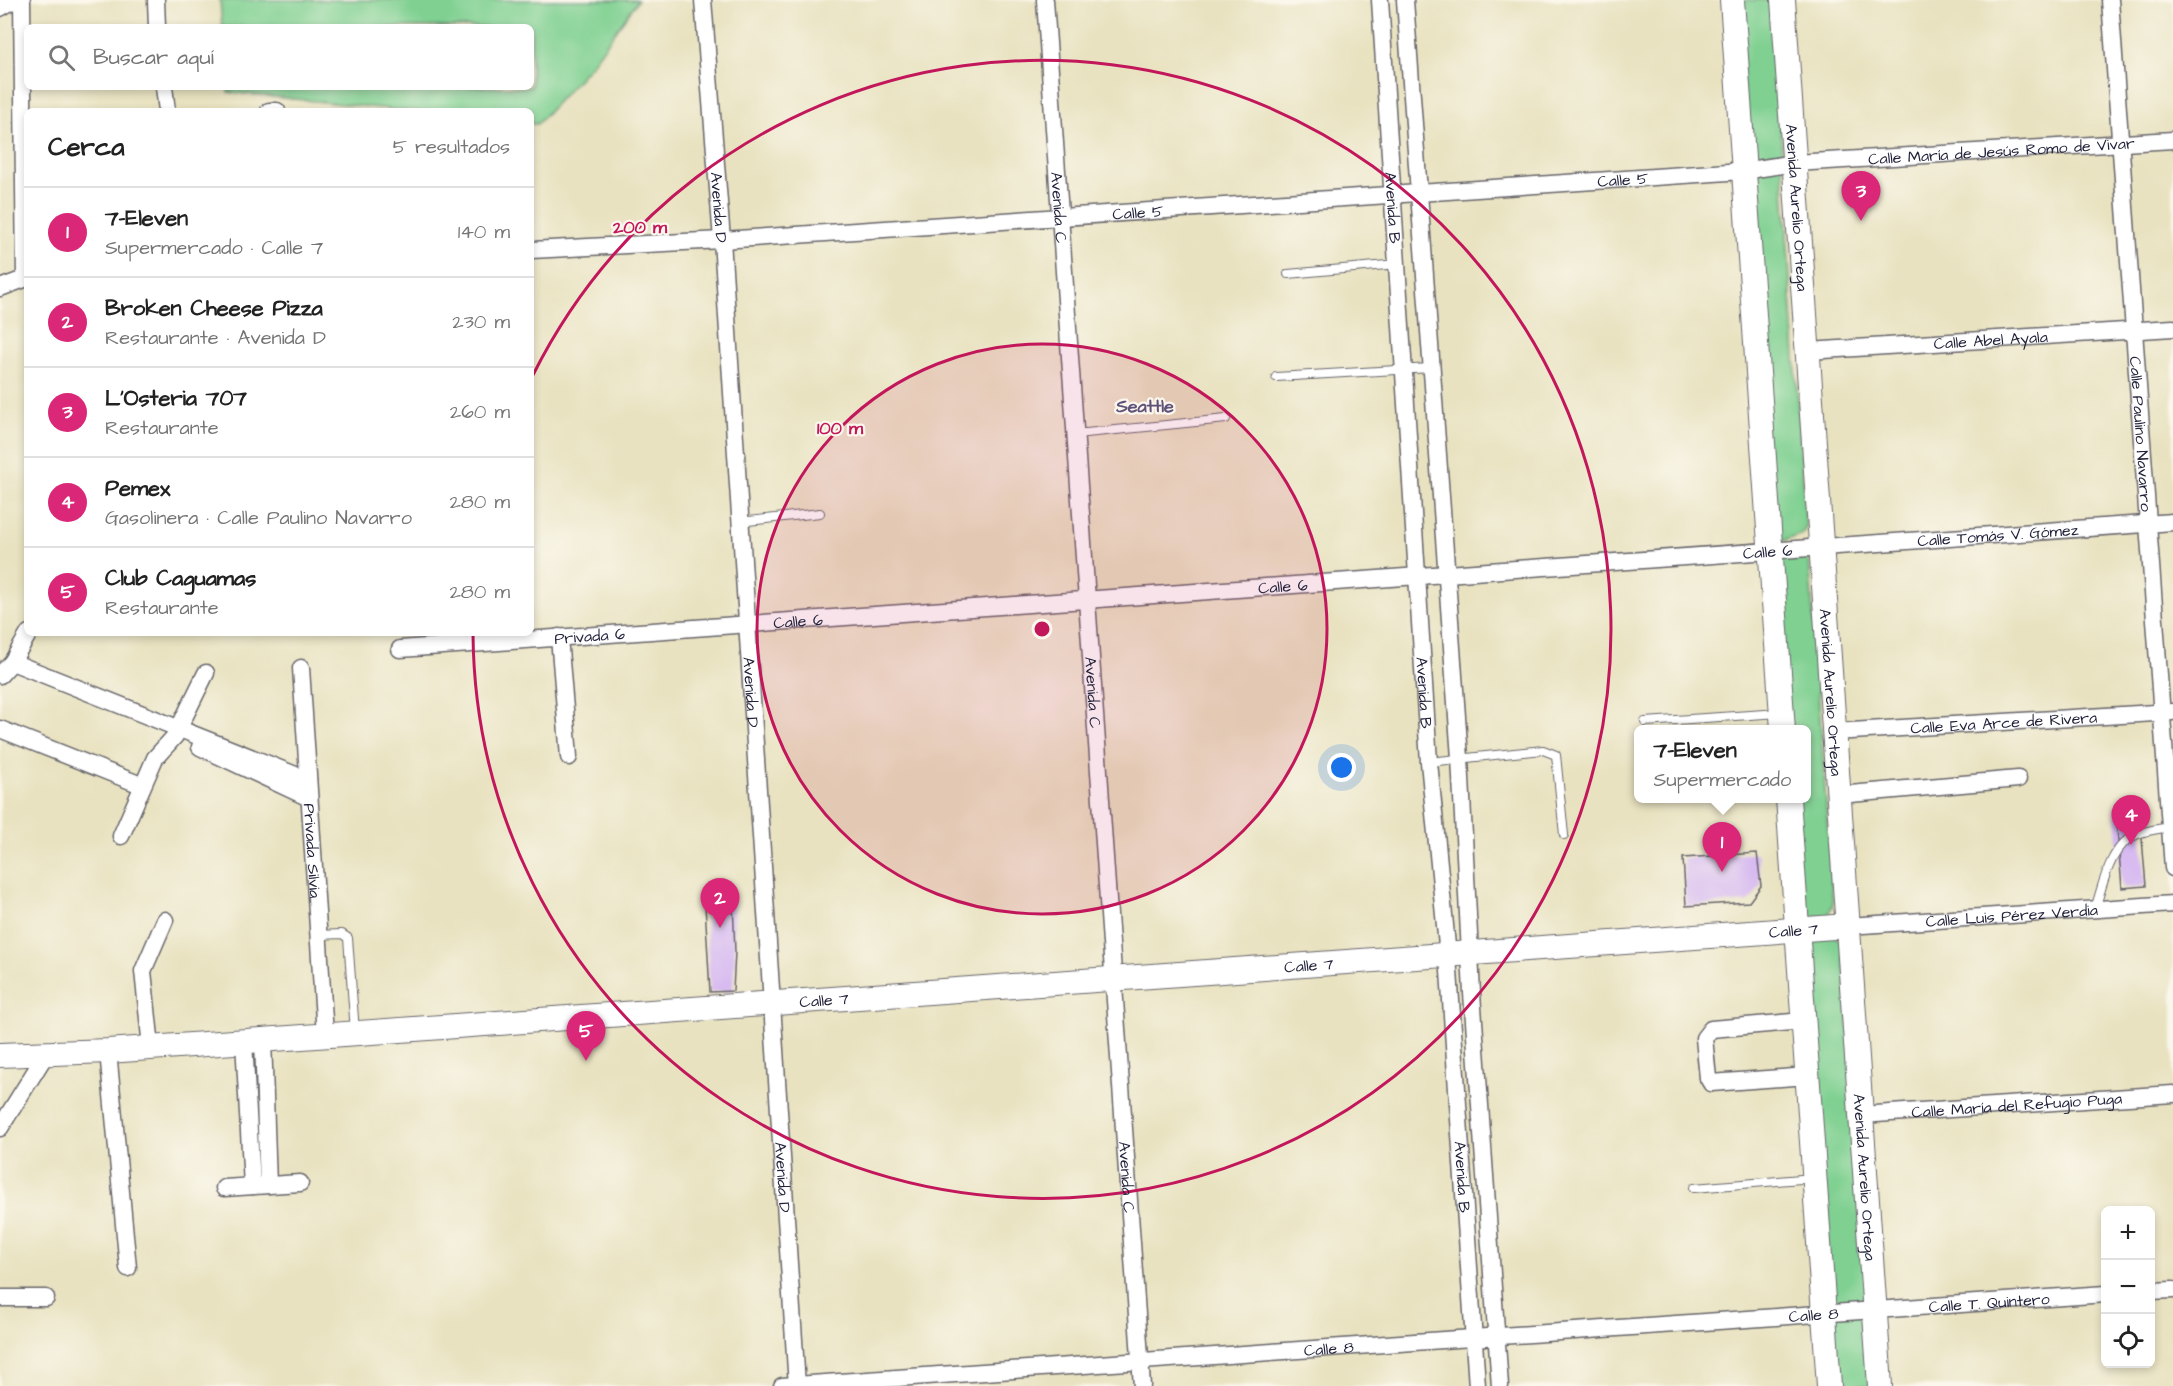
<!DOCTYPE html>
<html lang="es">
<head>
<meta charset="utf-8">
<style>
	:root { --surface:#fff; --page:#f2f2f2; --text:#222; --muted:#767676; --line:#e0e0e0; --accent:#db2777 }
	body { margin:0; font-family:"Architects Daughter",sans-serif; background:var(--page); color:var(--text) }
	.controls { position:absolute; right:18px; bottom:18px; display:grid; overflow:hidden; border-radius:9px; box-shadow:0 3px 9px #0003 }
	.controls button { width:54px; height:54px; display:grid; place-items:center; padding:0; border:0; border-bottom:2px solid var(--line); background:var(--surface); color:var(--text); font:30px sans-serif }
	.you { position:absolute; left:1342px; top:768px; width:21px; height:21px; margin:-15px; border:4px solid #fff; border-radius:50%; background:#1a73e8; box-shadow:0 0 0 9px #1a73e833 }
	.badge { display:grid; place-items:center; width:39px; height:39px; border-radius:50%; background:var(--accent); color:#fff; font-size:20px; font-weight:700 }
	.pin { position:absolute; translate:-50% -50px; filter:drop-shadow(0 2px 3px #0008) }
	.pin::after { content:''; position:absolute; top:32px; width:21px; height:18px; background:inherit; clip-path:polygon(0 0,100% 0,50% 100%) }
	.popup { position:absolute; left:1634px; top:725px; width:177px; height:78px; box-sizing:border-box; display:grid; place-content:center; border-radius:9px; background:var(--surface); filter:drop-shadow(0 2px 4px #0005); font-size:20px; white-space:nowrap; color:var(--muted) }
	.popup b { font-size:22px; color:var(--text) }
	.popup::after { content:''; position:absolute; left:50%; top:100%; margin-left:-12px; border:12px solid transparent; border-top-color:var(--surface) }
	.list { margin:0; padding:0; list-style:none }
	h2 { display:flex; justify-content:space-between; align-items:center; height:78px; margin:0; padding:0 24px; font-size:26px }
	h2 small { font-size:20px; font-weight:400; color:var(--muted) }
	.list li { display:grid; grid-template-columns:39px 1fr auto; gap:18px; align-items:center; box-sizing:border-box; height:90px; padding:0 24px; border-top:2px solid var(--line) }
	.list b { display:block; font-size:22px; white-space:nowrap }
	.list p { margin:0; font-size:20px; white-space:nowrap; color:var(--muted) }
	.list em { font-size:20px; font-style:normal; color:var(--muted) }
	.icon { flex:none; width:33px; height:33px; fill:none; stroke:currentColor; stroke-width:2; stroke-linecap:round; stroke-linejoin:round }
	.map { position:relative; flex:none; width:2173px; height:1386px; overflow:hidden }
	.search { position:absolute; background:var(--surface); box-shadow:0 3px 9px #0003; left:24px; top:24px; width:510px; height:66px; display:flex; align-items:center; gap:15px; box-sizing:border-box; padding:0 21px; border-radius:9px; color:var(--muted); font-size:22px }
	.panel { position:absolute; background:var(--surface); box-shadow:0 3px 9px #0003; left:24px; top:108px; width:510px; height:528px; border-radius:9px }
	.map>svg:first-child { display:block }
	.green { fill:#7fd091; stroke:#507966; stroke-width:1.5 }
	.building { fill:#ceabf2 }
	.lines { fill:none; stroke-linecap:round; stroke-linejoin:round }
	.lane-casing { stroke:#67656a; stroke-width:10 }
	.street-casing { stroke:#67656a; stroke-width:19 }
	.secondary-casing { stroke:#67656a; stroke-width:26 }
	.lane { stroke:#fff; stroke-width:8 }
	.street { stroke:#fff; stroke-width:16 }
	.secondary { stroke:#fff; stroke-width:24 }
	.ring { fill:none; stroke:#c2185b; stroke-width:3 }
	.labels { text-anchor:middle; stroke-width:4.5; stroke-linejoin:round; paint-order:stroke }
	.street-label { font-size:16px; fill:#22223b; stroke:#fbf7ec }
	.neighbourhood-label { font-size:18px; font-weight:bold; fill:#5e527b; stroke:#fbf7ec }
	.centre { fill:#c2185b; stroke:#fbf7ec; stroke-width:3 }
	.ring-label { font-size:18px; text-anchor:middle; font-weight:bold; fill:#c2185b; stroke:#fbf7ec; stroke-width:4.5; stroke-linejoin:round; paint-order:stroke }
</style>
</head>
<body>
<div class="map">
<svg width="2173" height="1386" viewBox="0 0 2173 1386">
	<rect width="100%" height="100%" fill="#fbf7ec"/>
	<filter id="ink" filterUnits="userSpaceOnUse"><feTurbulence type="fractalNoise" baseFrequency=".0167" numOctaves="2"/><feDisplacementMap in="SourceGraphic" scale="12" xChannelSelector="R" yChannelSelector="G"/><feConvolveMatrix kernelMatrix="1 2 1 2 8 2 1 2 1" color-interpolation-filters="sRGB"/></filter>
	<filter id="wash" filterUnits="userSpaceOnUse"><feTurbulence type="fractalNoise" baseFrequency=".008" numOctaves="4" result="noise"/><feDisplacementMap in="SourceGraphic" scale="24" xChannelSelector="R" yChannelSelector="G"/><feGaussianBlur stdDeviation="1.35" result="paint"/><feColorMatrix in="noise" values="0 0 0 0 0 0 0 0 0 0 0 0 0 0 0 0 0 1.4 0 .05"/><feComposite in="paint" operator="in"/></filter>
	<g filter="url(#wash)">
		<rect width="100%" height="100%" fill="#e8e2c0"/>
		<!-- green -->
		<g class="green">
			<polygon points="220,0 638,0 592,64 537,124 531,124 531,111 409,111 228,92 228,87 531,87 531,27 222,27"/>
			<polygon points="1733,0 1772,0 1806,527 1802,534 1784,541 1771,534"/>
			<polygon points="1791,550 1809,557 1833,904 1828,917 1804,920 1790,799 1806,798 1806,730 1785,729 1773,559"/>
			<polygon points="1820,926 1842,942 1877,1386 1831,1386 1799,932"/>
		</g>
		<g id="blocks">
			<!-- building -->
			<g class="building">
				<polygon points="2139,803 2146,886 2122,888 2115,805"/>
				<polygon points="1757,853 1761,886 1749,902 1686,906 1683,858"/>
				<polygon points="733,902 735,952 733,991 710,992 705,905"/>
			</g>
		</g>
	</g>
	<g filter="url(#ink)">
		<use href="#blocks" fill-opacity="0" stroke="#67656a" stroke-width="1.5"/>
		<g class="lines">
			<defs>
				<g id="lane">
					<polyline points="1288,274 1398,264"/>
					<polyline points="1276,377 1431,368"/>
					<polyline points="1076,434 1226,419"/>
					<polyline points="739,522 820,513"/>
					<polyline points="1645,722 1780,713"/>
					<polyline points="1429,762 1543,750 1556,755 1564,835"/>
					<path d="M 2095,909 C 2103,885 2110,844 2138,834 C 2148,830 2160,829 2170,827"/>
					<polyline points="318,935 342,934 348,938 355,1032"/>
					<polyline points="1694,1188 1813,1178"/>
				</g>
				<g id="street">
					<polyline points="22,0 25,278"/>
					<polyline points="156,0 157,27"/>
					<path id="s1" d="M 703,0 L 722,240 L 797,1386"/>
					<path id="s2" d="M 1045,0 L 1142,1386"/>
					<path id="s3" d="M 1380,0 L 1429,762 L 1448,956 L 1477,1386"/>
					<polyline points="1405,0 1460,758 1472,993 1500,1386"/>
					<path id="s4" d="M 2110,0 L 2173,868"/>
					<polyline points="0,8 14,0"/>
					<polyline points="164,87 167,111"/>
					<polyline points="269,111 277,111"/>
					<path id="s5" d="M 531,250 L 722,240 L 1743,171 L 1795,163 L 2173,140"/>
					<polyline points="0,288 27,278"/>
					<path id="s6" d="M 1808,351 L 2173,328"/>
					<polyline points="559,637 569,757"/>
					<path id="s7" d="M 400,649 L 2173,522"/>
					<polyline points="12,662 308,780"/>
					<path id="s8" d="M 301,668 L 325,1035"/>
					<polyline points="0,675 12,662 29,633"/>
					<polyline points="0,729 141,785"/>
					<path id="s9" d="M 1834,732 L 2172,712"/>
					<polyline points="200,747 309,798"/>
					<polyline points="1839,795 2018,779"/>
					<polyline points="121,836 155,758 175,736 206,673"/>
					<path id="s10" d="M 1848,926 L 2173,904"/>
					<polyline points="1804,1021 1711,1029 1704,1038 1708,1078 1711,1083 1808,1076"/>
					<polyline points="263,1039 268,1185"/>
					<polyline points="244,1041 252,1186"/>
					<polyline points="151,1047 143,971 165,920"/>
					<polyline points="108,1051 128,1268"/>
					<path id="s11" d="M 1861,1115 L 2173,1094"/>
					<polyline points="0,1128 46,1054"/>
					<polyline points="224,1188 300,1183"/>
					<polyline points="2150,1291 2173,1290"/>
					<polyline points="0,1298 46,1298"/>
					<path id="s12" d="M 782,1386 L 2106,1294"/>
				</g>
				<g id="secondary">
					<polyline points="1732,0 1783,730"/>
					<path id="s13" d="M 1783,0 L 1880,1386"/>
					<polyline points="1788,798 1829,1386"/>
					<path id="s14" d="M 0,1055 L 108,1051 L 1848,926"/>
				</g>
			</defs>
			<!-- lane casing -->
			<use href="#lane" class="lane-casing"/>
			<!-- street casing -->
			<use href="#street" class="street-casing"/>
			<!-- secondary casing -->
			<use href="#secondary" class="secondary-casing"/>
			<!-- lane -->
			<use href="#lane" class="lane"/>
			<!-- street -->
			<use href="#street" class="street"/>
			<!-- secondary -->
			<use href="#secondary" class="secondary"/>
		</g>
	</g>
	<!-- distance rings -->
	<circle cx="1042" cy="629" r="285" fill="#c2185b" fill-opacity=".12"/>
	<g class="ring">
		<circle cx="1042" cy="629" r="285"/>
		<path d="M533 375A569 569 0 1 1 473 634"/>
	</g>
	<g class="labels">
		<!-- street labels -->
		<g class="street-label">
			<text dy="6" stroke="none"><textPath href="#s5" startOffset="1474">Calle María de Jesús Romo de Vivar</textPath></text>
			<text dy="6" stroke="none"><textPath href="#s5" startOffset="1094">Calle 5</textPath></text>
			<text dy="6" stroke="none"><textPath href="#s1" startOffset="208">Avenida D</textPath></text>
			<text dy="6" stroke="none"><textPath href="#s2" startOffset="208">Avenida C</textPath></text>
			<text dy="6" stroke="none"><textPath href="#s3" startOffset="208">Avenida B</textPath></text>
			<text dy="6" stroke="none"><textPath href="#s13" startOffset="208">Avenida Aurelio Ortega</textPath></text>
			<text dy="6" stroke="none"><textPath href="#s5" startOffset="608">Calle 5</textPath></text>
			<text dy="6" stroke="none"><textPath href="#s6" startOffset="183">Calle Abel Ayala</textPath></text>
			<text dy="6" stroke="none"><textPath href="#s4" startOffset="435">Calle Paulino Navarro</textPath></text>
			<text dy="6" stroke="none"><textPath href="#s7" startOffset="1602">Calle Tomás V. Gómez</textPath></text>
			<text dy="6" stroke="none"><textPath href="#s7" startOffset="1371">Calle 6</textPath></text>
			<text dy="6" stroke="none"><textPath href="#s7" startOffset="885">Calle 6</textPath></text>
			<text dy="6" stroke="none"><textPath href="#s7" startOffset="399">Calle 6</textPath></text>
			<text dy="6" stroke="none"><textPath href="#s7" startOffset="190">Privada 6</textPath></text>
			<text dy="6" stroke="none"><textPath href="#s1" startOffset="694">Avenida D</textPath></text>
			<text dy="6" stroke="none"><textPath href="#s2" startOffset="694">Avenida C</textPath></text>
			<text dy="6" stroke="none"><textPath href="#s3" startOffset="694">Avenida B</textPath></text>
			<text dy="6" stroke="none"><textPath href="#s13" startOffset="694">Avenida Aurelio Ortega</textPath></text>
			<text dy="6" stroke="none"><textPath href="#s9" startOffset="170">Calle Eva Arce de Rivera</textPath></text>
			<text dy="6" stroke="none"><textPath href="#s8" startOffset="183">Privada Silvia</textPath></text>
			<text dy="6" stroke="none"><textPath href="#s10" startOffset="164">Calle Luis Pérez Verdia</textPath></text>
			<text dy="6" stroke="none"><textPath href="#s14" startOffset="1798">Calle 7</textPath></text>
			<text dy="6" stroke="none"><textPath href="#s14" startOffset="1312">Calle 7</textPath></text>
			<text dy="6" stroke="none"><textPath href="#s14" startOffset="826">Calle 7</textPath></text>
			<text dy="6" stroke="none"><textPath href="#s11" startOffset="156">Calle María del Refugio Puga</textPath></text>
			<text dy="6" stroke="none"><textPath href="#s1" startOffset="1180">Avenida D</textPath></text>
			<text dy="6" stroke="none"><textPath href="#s2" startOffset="1180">Avenida C</textPath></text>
			<text dy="6" stroke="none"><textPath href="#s3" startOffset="1180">Avenida B</textPath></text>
			<text dy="6" stroke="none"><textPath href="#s13" startOffset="1180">Avenida Aurelio Ortega</textPath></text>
			<text dy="6" stroke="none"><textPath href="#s12" startOffset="1210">Calle T. Quintero</textPath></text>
			<text dy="6" stroke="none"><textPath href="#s12" startOffset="1034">Calle 8</textPath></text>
			<text dy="6" stroke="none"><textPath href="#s12" startOffset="548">Calle 8</textPath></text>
		</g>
		<!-- neighbourhood labels -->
		<g class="neighbourhood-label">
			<text x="1145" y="412">Seattle</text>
		</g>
	</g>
	<circle cx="1042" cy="629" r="9" class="centre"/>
	<g class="ring-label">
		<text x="640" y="233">200 m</text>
		<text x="840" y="434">100 m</text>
	</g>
</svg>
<div class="controls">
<button>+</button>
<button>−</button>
<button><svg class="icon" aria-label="locate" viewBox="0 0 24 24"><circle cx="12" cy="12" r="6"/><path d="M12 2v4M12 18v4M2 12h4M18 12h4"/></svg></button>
</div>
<div class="you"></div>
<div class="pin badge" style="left:1722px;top:872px">1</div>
<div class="popup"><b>7-Eleven</b>Supermercado</div>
<div class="pin badge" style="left:720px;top:928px">2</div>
<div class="pin badge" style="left:1861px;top:221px">3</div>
<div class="pin badge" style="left:2131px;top:845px">4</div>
<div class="pin badge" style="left:586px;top:1061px">5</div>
<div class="search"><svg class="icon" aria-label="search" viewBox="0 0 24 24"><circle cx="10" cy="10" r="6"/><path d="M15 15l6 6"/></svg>Buscar aquí</div>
<section class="panel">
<h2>Cerca<small>5 resultados</small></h2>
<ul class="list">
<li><span class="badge">1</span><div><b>7-Eleven</b><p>Supermercado · Calle 7</p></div><em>140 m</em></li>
<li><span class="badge">2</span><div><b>Broken Cheese Pizza</b><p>Restaurante · Avenida D</p></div><em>230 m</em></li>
<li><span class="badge">3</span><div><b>L'Osteria 707</b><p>Restaurante</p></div><em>260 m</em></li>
<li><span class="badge">4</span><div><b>Pemex</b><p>Gasolinera · Calle Paulino Navarro</p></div><em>280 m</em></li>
<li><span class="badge">5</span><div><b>Club Caguamas</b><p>Restaurante</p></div><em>280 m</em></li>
</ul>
</section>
</div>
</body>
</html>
